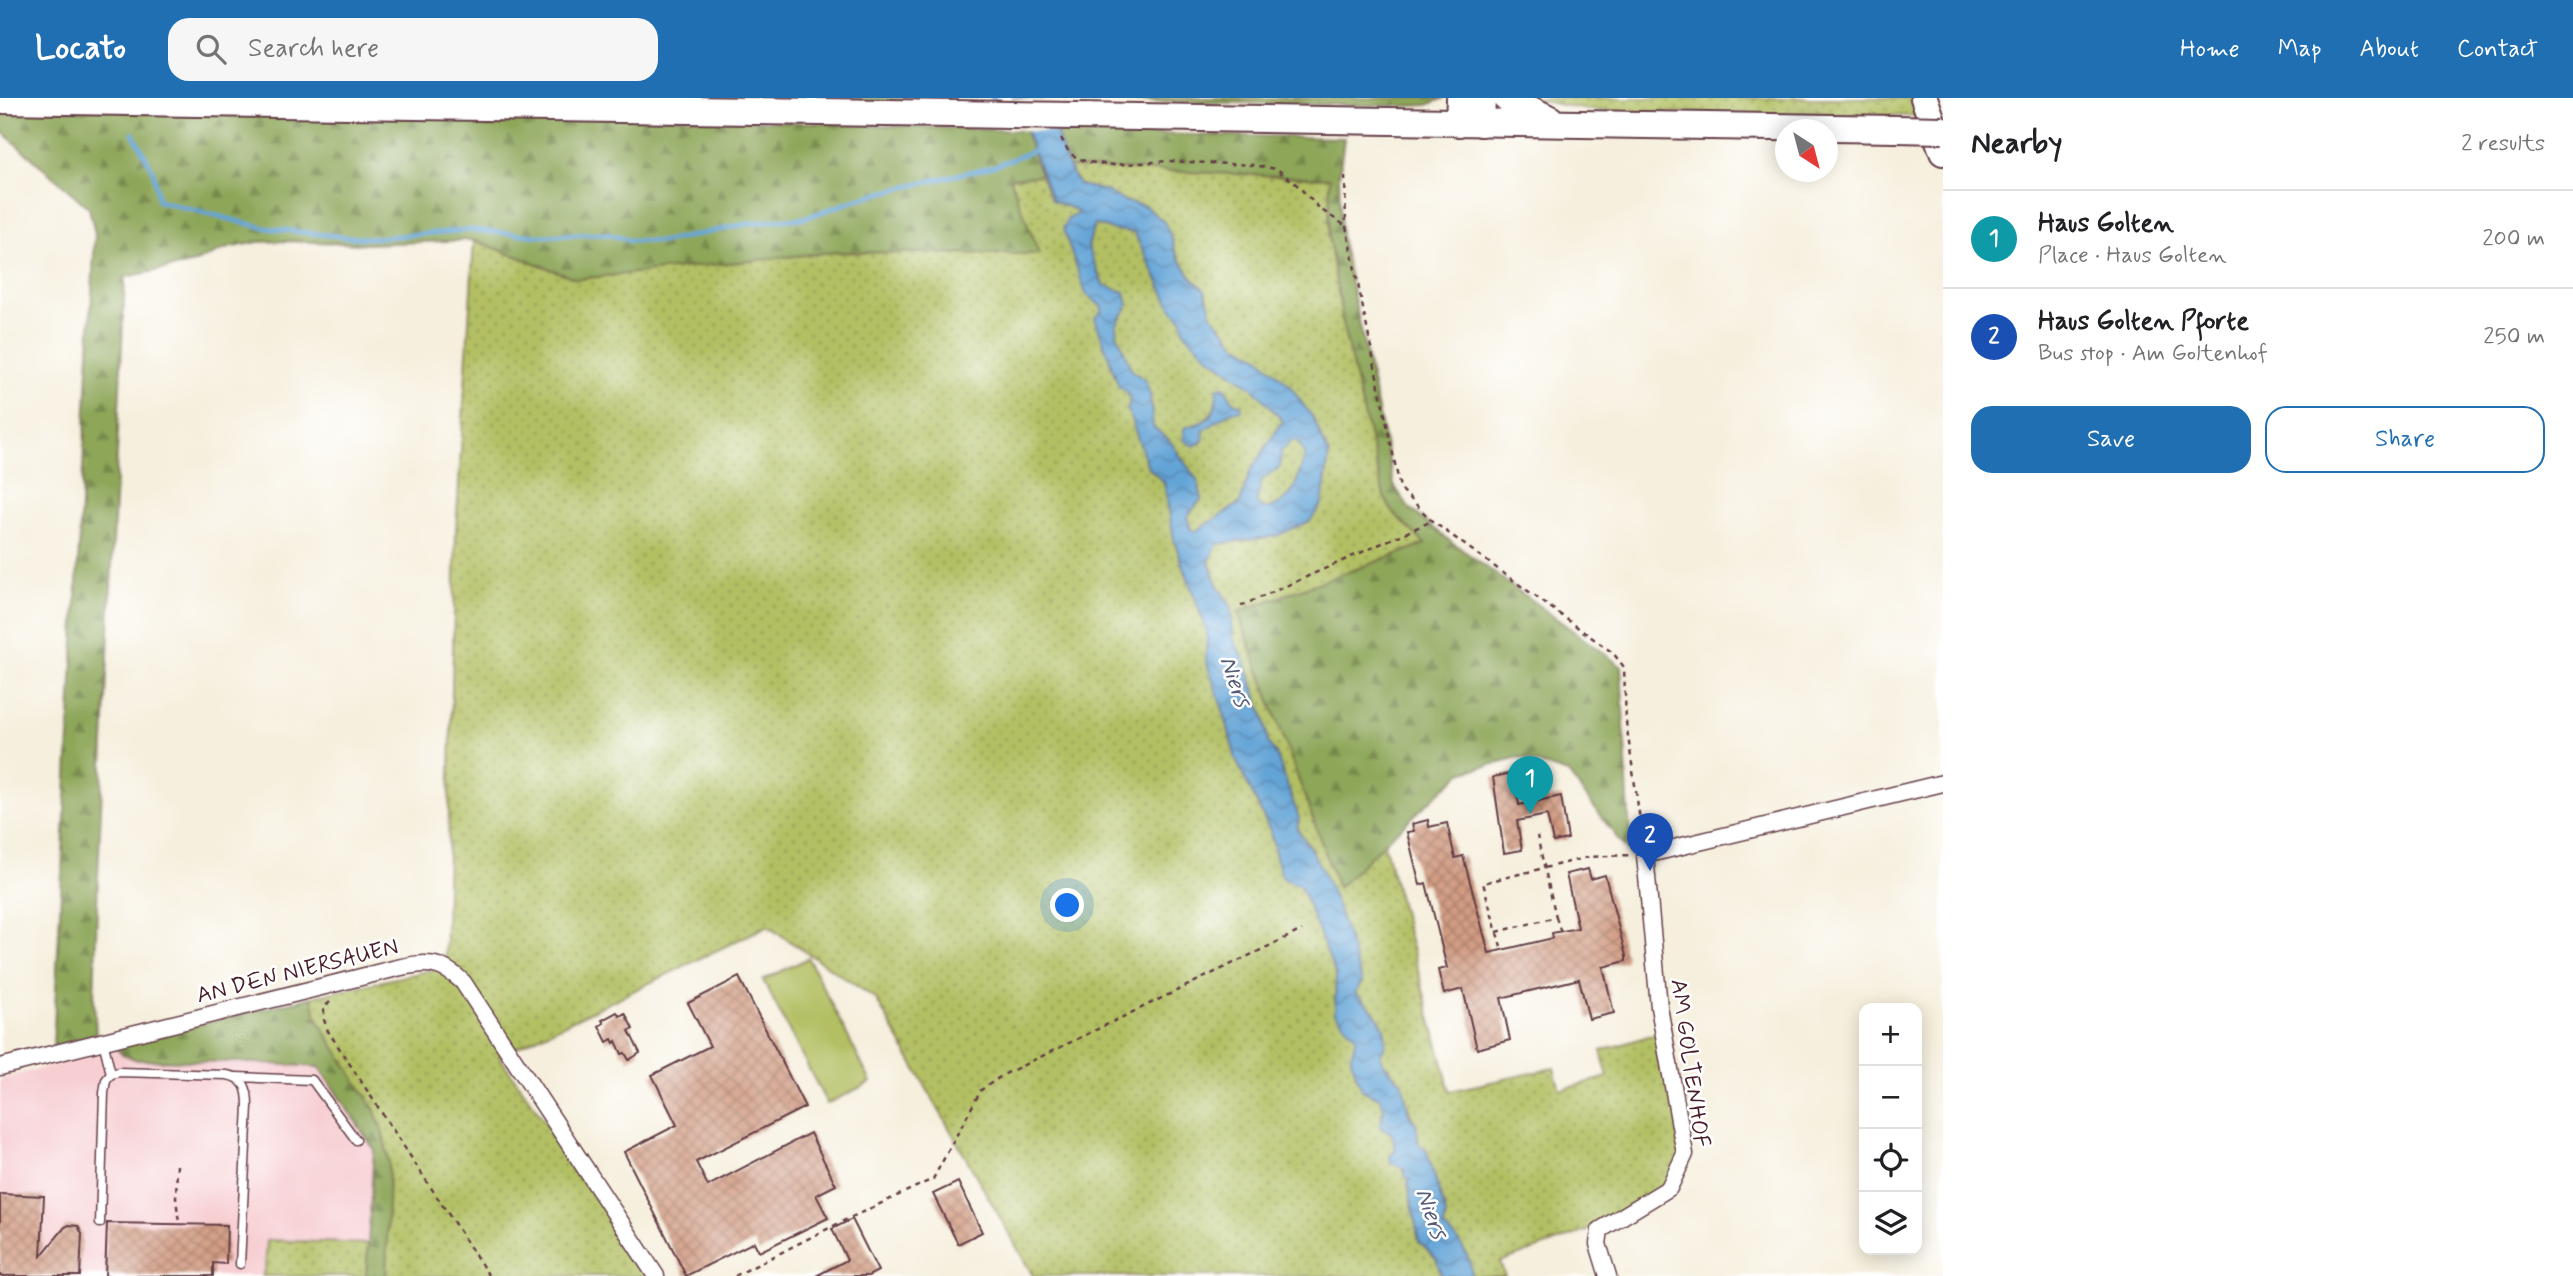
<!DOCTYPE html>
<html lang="en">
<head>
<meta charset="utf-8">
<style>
	:root { --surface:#fff; --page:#f6f6f6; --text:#202124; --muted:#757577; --line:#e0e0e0; --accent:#1f6fb2 }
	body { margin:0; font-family:Mynerve,sans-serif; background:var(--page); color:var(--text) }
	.controls { position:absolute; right:21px; bottom:21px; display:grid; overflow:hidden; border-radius:14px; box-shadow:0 4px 18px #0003 }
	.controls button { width:63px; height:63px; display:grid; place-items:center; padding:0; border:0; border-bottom:2px solid var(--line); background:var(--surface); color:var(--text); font:35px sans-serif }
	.compass { position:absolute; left:1775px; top:21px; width:63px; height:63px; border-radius:50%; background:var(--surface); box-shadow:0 4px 18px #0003; rotate:144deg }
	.you { position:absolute; left:1068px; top:808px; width:24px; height:24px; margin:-18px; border:5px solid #fff; border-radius:50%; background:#1a73e8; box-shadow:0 0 0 10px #1a73e833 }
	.badge { display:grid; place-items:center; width:46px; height:46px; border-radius:50%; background:var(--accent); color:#fff; font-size:23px; font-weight:700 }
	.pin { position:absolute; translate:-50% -58px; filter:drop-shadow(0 2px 4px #0008) }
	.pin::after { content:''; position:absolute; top:37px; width:24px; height:21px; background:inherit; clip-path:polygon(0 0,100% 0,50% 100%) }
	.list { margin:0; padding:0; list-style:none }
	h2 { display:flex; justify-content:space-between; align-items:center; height:91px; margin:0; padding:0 28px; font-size:30px }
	h2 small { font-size:23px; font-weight:400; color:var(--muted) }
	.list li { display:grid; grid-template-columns:46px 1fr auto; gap:21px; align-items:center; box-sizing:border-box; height:98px; padding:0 28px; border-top:2px solid var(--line) }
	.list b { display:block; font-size:26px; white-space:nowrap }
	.list p { margin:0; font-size:23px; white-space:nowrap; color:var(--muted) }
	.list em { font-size:23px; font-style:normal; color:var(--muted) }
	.actions { display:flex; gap:14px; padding:21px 28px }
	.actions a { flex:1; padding:16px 0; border:2px solid var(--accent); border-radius:21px; text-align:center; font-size:24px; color:var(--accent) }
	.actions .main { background:var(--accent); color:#fff }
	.icon { flex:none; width:38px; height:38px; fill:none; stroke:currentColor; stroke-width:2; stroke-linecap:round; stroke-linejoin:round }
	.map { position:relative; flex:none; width:1943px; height:1178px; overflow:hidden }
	header { display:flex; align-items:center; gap:42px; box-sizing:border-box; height:98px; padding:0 35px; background:var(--accent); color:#fff }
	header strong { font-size:33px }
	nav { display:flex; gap:38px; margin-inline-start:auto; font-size:24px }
	.search { width:490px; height:63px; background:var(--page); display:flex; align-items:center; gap:18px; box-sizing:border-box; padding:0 24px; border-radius:21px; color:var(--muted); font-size:26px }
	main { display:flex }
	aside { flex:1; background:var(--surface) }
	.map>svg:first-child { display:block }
	.built { fill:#f7cfd3 }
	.grass { fill:url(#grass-dots); stroke:#7e7047; stroke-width:2; fill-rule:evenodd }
	.forest { fill:url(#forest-firs); stroke:#6c6242; stroke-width:2 }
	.green { fill:#b2c063; stroke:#7e7047; stroke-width:2 }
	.water { fill:url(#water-waves); stroke:#576281; stroke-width:2; fill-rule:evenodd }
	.pier { fill:#f6efdd }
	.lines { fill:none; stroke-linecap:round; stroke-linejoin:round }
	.stream { stroke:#64a4d7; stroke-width:4.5 }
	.building { fill:url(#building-cross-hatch) }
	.service-casing { stroke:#643e46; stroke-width:11 }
	.minor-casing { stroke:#643e46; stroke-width:19 }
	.primary-casing { stroke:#643e46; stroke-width:30 }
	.path { stroke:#643e46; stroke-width:2.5; stroke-dasharray:5 5; stroke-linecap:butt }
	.service { stroke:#fff; stroke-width:8 }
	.minor { stroke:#fff; stroke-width:16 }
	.primary { stroke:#fff; stroke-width:26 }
	.primary-bridge-casing { stroke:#643e46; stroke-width:30; stroke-linecap:butt }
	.primary-bridge { stroke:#fff; stroke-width:26 }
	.labels { text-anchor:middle; stroke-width:5; stroke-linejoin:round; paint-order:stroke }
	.street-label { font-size:23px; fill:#4a1f2b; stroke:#fff }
	.water-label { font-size:24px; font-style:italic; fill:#565b78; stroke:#fff }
</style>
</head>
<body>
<header>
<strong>Locato</strong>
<div class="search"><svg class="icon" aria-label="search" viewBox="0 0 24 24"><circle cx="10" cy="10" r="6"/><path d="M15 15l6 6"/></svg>Search here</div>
<nav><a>Home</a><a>Map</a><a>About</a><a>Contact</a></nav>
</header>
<main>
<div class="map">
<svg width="1943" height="1178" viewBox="0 0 1943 1178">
	<defs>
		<pattern id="grass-dots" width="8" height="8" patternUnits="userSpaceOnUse" patternTransform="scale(1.75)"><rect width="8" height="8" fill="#b2c063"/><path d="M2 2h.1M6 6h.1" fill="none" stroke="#939b52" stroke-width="1.8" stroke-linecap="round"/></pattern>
		<pattern id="forest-firs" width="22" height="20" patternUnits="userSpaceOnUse" patternTransform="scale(1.75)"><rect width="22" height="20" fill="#8da659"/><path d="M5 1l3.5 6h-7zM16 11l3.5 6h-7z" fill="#75874a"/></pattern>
		<pattern id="water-waves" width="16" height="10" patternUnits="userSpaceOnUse" patternTransform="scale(1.75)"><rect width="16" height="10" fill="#64a4d7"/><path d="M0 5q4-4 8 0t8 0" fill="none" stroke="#5485af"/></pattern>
		<pattern id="building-cross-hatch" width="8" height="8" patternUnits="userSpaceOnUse" patternTransform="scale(1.75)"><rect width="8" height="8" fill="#d29c83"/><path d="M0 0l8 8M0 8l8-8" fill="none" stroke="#ac7f6b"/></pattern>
	</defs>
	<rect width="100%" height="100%" fill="#fff"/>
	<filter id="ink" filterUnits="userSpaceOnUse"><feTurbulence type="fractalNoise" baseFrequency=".0143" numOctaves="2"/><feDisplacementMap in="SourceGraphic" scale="14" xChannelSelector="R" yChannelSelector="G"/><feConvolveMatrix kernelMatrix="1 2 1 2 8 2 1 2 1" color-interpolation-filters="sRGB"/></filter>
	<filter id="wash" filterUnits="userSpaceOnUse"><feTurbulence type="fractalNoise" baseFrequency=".00686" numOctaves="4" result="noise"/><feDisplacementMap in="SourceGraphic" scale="28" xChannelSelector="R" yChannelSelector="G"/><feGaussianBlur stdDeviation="1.57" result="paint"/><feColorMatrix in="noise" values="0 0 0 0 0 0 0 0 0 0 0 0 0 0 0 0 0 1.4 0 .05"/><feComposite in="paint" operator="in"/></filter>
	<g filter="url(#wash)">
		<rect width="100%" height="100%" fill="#f6efdd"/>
		<!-- built -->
		<polygon class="built" points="117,951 123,957 319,969 374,1051 369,1146 267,1142 265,1170 262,1178 0,1178 0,981"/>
		<!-- grass -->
		<g class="grass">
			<polygon points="1526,0 1911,0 1918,18 1628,14 1588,12"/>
			<path d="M 1068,69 L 1330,80 L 1329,140 L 1345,237 L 1384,398 L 1392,413 L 1425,446 L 1238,514 L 1338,790 L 1384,745 L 1450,993 L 1554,970 L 1560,992 L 1608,979 L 1601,953 L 1664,933 L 1685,1056 L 1670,1090 L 1586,1133 L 1500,1164 L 1505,1178 L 1471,1178 L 1472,1174 L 1443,1131 L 1446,1116 L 1426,1051 L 1419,1047 C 1420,1029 1398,987 1389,969 L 1383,965 L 1355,895 L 1311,749 L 1297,731 L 1276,656 L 1268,645 L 1265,623 L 1256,596 L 1244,561 L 1233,541 L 1231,508 L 1217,487 L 1209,463 L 1217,446 L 1276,438 L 1322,406 L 1329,357 L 1313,320 L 1259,259 L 1235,245 L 1212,217 L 1205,192 L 1192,181 L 1175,153 L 1172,140 L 1145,108 L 1124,103 L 1106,93 L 1079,87 Z"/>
			<path d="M 1041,77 L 1052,102 L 1076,112 L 1078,117 L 1068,121 C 1079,150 1095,179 1102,208 C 1108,233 1105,279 1128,295 L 1148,369 L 1164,384 L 1174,442 L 1207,533 L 1206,562 L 1225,618 L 1236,662 L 1270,732 L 1277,763 L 1300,787 L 1336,877 L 1335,915 L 1357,939 L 1351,961 L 1362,992 L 1380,1000 L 1384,1011 L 1381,1018 C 1385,1024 1391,1031 1393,1038 C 1398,1052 1398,1073 1412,1082 L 1408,1085 L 1419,1143 L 1436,1160 L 1442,1178 L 1033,1178 L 876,901 L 767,828 L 499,958 L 653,1178 L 386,1178 L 389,1065 L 383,1036 L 375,1013 L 317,921 L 312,899 L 445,869 L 456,433 L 474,142 L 577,181 L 832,154 L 1038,156 L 1010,79 Z"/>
			<path d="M 1094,126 L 1114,132 L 1134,134 L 1172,211 L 1182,221 L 1209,259 L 1254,291 L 1283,323 L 1250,374 L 1240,405 L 1195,434 L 1191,432 L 1187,419 L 1202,400 L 1169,342 L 1153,329 L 1150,297 L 1132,273 L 1117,236 L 1116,227 L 1128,208 L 1103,187 L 1088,149 ZM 1224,289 L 1234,304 L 1230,314 L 1204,332 L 1197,326 C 1213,317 1218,306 1224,289 Z"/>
			<path d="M 1292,343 L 1298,343 L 1305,358 C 1297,384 1294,407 1262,411 L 1256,404 L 1262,381 L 1280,369 L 1281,353 Z"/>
			<polygon points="267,1142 369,1146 366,1178 262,1178 265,1170"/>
		</g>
		<!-- forest -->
		<g class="forest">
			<polygon points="638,0 947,0 931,6"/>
			<polygon points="1063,0 1445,0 1427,7 1407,8 1064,2"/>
			<polygon points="0,10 667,19 1025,33 1041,77 1010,80 1039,156 832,154 577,181 474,142 367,146 286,143 257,144 228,150 191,166 125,179 98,778 94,901 96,936 53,948 95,136 89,110 0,32"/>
			<polygon points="1056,34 1344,40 1339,79 1341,138 1394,387 1408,409 1445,439 1621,568 1631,758 1568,675 1519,659 1461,675 1384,745 1338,790 1238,514 1425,446 1392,413 1384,398 1345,237 1329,140 1330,80 1068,69"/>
			<polygon points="312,899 317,921 375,1013 383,1036 389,1065 386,1178 366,1178 374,1051 319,969 239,964 138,962 123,957 117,951 120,946"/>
		</g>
		<!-- green -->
		<polygon class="green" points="808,860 871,984 827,1006 763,882"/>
		<!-- water -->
		<g class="water">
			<path d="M 1013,0 L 1044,0 L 1068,69 L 1079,87 L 1106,93 L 1124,103 L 1145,108 L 1164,124 L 1172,140 L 1175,153 L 1192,180 L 1205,192 L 1212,217 L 1235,245 L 1259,259 L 1289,287 L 1313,320 L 1329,357 L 1322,406 L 1310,423 L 1276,438 L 1217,446 L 1209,464 L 1217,487 L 1231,508 L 1233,541 L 1244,561 L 1256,596 L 1265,623 L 1268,645 L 1276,656 L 1299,720 L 1297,731 C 1331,775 1345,833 1362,884 L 1355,895 C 1371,909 1397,933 1380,957 L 1383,965 L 1403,986 L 1409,1017 L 1416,1025 L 1419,1047 L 1426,1051 L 1446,1116 L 1444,1130 C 1458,1138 1473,1161 1471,1178 L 1442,1178 L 1436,1160 L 1419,1143 L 1408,1084 L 1411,1082 L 1406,1079 L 1403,1070 L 1391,1065 L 1390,1058 L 1396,1053 L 1392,1035 L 1380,1029 L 1384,1011 L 1380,1000 L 1362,992 L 1351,961 L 1356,939 L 1335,915 L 1336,877 L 1300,787 L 1283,781 L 1277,763 L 1270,732 L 1236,662 L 1225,618 L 1206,562 L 1207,533 L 1174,442 L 1164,384 L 1148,369 L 1127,310 L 1130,305 L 1128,295 L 1119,289 L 1095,220 L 1102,213 L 1102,209 L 1086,196 L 1063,130 L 1068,121 L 1078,116 L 1076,112 L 1052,102 ZM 1094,126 L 1114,132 L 1134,134 L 1172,211 L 1182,221 L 1184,234 L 1209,259 L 1254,291 L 1283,323 L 1250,374 L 1240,405 L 1196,433 L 1191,432 L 1187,419 L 1202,400 L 1197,382 L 1169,342 L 1153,329 L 1150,297 L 1145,282 L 1132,273 L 1117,236 L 1116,227 L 1128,208 L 1125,194 L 1103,187 L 1088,149 ZM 1292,343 L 1298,343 L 1305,358 C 1297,384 1294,407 1263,411 L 1256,405 L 1262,381 L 1280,369 L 1281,353 Z"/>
			<path d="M 1224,289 L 1234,304 L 1241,307 L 1242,312 L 1230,314 L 1204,332 L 1203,343 L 1194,348 L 1184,342 L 1184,330 C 1211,323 1217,318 1217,290 Z"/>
		</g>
		<!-- pier -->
		<polygon class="pier" points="1009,1 1048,2 1060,34 1021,33"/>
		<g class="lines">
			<!-- stream -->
			<g class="stream">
				<polyline points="992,0 1003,7"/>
				<polyline points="133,35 153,73 158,103 265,130 346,139 372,140 471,132 539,138 607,136 631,143 664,144 751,125 804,120 868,98 994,68 1035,52"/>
			</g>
		</g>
		<g id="blocks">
			<!-- building -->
			<g class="building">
				<polygon points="1513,675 1519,707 1561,698 1568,741 1553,744 1547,717 1517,723 1522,752 1504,755 1493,679"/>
				<polygon points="1428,722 1429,729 1447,725 1455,760 1463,758 1489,855 1553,840 1552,835 1578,830 1566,776 1588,771 1591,781 1605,777 1626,858 1626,863 1603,869 1614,915 1589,921 1579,881 1501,900 1510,942 1477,951 1463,891 1444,896 1438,872 1447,870 1426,785 1420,787 1407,734 1414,733 1412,726"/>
				<polygon points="739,879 805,1009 696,1064 708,1088 810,1035 836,1087 816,1097 828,1120 759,1154 754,1144 686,1178 624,1054 677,1027 652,977 710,948 688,905"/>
				<polygon points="617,914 620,918 625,915 633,931 629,933 640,955 629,962 625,955 622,956 616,943 614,945 612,941 607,944 599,928 604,925 602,922"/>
				<polygon points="958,1084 982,1134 958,1146 933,1096"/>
				<polygon points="0,1096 44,1098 41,1158 65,1129 69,1127 78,1128 82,1136 80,1178 0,1178"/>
				<polygon points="852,1121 878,1173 868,1178 816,1178 847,1162 832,1131"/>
				<polygon points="107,1125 227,1127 226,1166 213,1165 213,1178 105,1178"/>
			</g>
		</g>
	</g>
	<g filter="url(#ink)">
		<use href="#blocks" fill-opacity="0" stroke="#643e46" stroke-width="2"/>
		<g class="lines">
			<defs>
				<g id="service">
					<path d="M 103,943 L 111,976 L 119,974 L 227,977 C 245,980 248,991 248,1008 L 240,1166"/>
					<polyline points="236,979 312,982 356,1042"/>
					<polyline points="100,1125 104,995 106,982 111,976"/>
				</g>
				<g id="minor">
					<path d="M 0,969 L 397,870 C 426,864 440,862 463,884 L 656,1178"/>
					<polyline points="1608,1178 1598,1146 1600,1132 1669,1090 1685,1056 1659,909 1645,757 1943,685"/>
				</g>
				<g id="primary">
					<polyline points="1506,0 1550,21"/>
					<polyline points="1924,0 1943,54"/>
					<polyline points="0,2 953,16"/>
					<polyline points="1076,18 1896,31"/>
					<polyline points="1459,25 1460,0"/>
					<polyline points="1481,25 1482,0"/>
				</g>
			</defs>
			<!-- service casing -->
			<use href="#service" class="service-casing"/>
			<!-- minor casing -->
			<use href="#minor" class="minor-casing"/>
			<!-- primary casing -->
			<use href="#primary" class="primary-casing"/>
			<!-- path -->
			<g class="path">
				<polyline points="1061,40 1070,56 1087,64 1114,67 1168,63 1253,67 1277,71 1296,86 1320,111 1346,128"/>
				<polyline points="1345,78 1346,128 1400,390 1432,423 1613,555 1624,569 1626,624 1643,743"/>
				<polyline points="1241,508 1432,423"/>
				<polyline points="1556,819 1561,835"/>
				<polyline points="1497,834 1556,819 1537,738"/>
				<polyline points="1501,849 1483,785 1589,759 1631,757"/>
				<polyline points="330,904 324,909 324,922 328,933 489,1178"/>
				<polyline points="177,1067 176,1100 179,1125"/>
				<polyline points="735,1178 839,1125 933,1081 981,992 1003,977 1302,832"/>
			</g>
			<!-- service -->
			<use href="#service" class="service"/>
			<!-- minor -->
			<use href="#minor" class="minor"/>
			<!-- primary -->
			<use href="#primary" class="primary"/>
			<defs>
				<g id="primary-bridge">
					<polyline points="953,16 1076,18"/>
					<polyline points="1896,31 1943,32"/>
				</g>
			</defs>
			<!-- primary-bridge casing -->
			<use href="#primary-bridge" class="primary-bridge-casing"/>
			<!-- primary-bridge -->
			<use href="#primary-bridge" class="primary-bridge"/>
		</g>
	</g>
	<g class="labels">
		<!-- street labels -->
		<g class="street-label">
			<text transform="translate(297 872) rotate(-14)" y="8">AN DEN NIERSAUEN</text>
			<text transform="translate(1691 965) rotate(82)" y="8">AM GOLTENHOF</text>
		</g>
		<!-- water labels -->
		<g class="water-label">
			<text transform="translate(1236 583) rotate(71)" y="8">Niers</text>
			<text transform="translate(1432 1115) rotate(70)" y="8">Niers</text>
		</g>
	</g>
</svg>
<div class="controls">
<button>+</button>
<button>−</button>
<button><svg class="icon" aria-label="locate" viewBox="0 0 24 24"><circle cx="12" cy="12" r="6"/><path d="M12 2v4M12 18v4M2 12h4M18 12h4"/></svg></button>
<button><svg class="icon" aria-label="layers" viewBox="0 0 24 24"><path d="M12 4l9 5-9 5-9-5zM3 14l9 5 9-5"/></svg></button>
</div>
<svg class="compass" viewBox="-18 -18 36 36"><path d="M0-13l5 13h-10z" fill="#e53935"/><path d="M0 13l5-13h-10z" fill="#757577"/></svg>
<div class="you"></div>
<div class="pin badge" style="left:1530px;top:716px;background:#0f9aa8">1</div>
<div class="pin badge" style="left:1650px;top:773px;background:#1a4fb4">2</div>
</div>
<aside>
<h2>Nearby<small>2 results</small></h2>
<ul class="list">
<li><span class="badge" style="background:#0f9aa8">1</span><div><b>Haus Golten</b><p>Place · Haus Golten</p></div><em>200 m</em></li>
<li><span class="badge" style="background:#1a4fb4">2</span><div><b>Haus Golten Pforte</b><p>Bus stop · Am Goltenhof</p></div><em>250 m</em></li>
</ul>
<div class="actions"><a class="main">Save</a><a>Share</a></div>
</aside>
</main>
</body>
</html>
